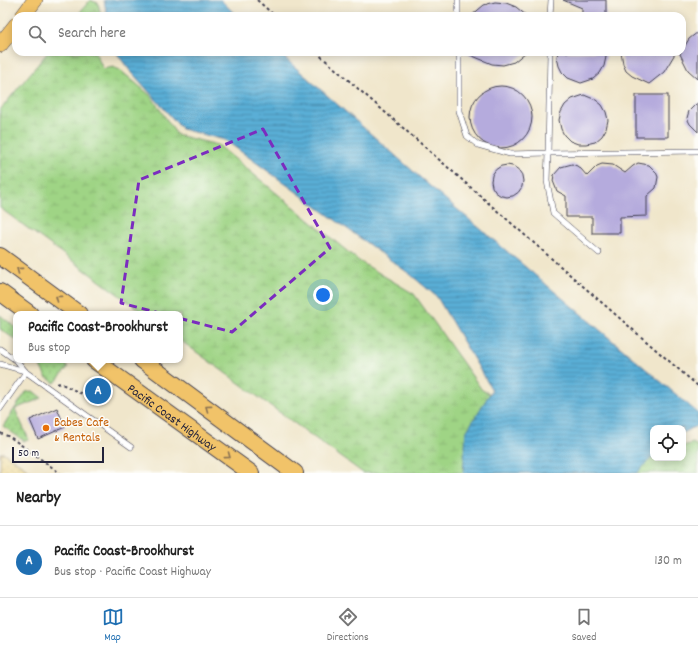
<!DOCTYPE html>
<html lang="en">
<head>
<meta charset="utf-8">
<style>
	:root { --surface:#fff; --page:#f6f6f6; --text:#222; --muted:#767676; --line:#e0e0e0; --accent:#1f6fb2 }
	body { margin:0; font-family:Dekko,sans-serif; background:var(--page); color:var(--text) }
	.controls { position:absolute; right:12px; bottom:12px; display:grid; overflow:hidden; border-radius:8px; box-shadow:0 2px 10px #0003 }
	.controls button { width:36px; height:36px; display:grid; place-items:center; padding:0; border:0; border-bottom:1px solid var(--line); background:var(--surface); color:var(--text); font:20px sans-serif }
	.scale { position:absolute; left:12px; bottom:10px; width:92px; box-sizing:border-box; padding-left:4px; border:2px solid #22223b; border-top:0; font-size:11px; line-height:14px; white-space:nowrap; color:#22223b; -webkit-text-stroke:3px #fdfcf7; paint-order:stroke }
	.you { position:absolute; left:323px; top:295px; width:14px; height:14px; margin:-10px; border:3px solid #fff; border-radius:50%; background:#1a73e8; box-shadow:0 0 0 6px #1a73e833 }
	.badge { display:grid; place-items:center; width:26px; height:26px; border-radius:50%; background:var(--accent); color:#fff; font-size:13px; font-weight:700 }
	.pin { position:absolute; translate:-50% -50%; border:2px solid #fff; box-shadow:0 1px 4px #0006 }
	.popup { position:absolute; left:13px; top:311px; width:170px; height:52px; box-sizing:border-box; display:grid; place-content:center; border-radius:8px; background:var(--surface); filter:drop-shadow(0 1px 3px #0005); font-size:13px; white-space:nowrap; color:var(--muted) }
	.popup b { font-size:15px; color:var(--text) }
	.popup::after { content:''; position:absolute; left:50%; top:100%; margin-left:-8px; border:8px solid transparent; border-top-color:var(--surface) }
	.list { margin:0; padding:0; list-style:none }
	h2 { display:flex; justify-content:space-between; align-items:center; height:52px; margin:0; padding:0 16px; font-size:17px }
	h2 small { font-size:13px; font-weight:400; color:var(--muted) }
	.list li { display:grid; grid-template-columns:26px 1fr auto; gap:12px; align-items:center; box-sizing:border-box; height:72px; padding:0 16px; border-top:1px solid var(--line) }
	.list b { display:block; font-size:15px; white-space:nowrap }
	.list p { margin:0; font-size:13px; white-space:nowrap; color:var(--muted) }
	.list em { font-size:13px; font-style:normal; color:var(--muted) }
	.icon { flex:none; width:22px; height:22px; fill:none; stroke:currentColor; stroke-width:2; stroke-linecap:round; stroke-linejoin:round }
	.map { position:relative; flex:none; width:698px; height:473px; overflow:hidden }
	.search { position:absolute; background:var(--surface); box-shadow:0 2px 10px #0003; left:12px; right:12px; top:12px; height:44px; display:flex; align-items:center; gap:10px; box-sizing:border-box; padding:0 14px; border-radius:12px; color:var(--muted); font-size:15px }
	.sheet { height:124px; background:var(--surface) }
	nav { display:flex; justify-content:space-around; align-items:center; box-sizing:border-box; height:56px; border-top:1px solid var(--line); background:var(--surface); font-size:11px; color:var(--muted) }
	nav a { display:grid; justify-items:center; gap:2px }
	nav .on { color:var(--accent) }
	.map>svg:first-child { display:block }
	.grass { fill:url(#grass-dots); stroke:#607b60 }
	.wetland { fill:url(#wetland-marsh); stroke:#607b60 }
	.sand { fill:url(#sand-dots); stroke:#887e6c }
	.water { fill:url(#water-rules); stroke:#3e6888 }
	.building { fill:#b5abdd }
	.lines { fill:none; stroke-linecap:round; stroke-linejoin:round }
	.service-casing { stroke:#413f51; stroke-width:6 }
	.primary-casing { stroke:#413f51; stroke-width:16 }
	.trunk-casing { stroke:#413f51; stroke-width:18 }
	.path { stroke:#413f51; stroke-width:2; stroke-dasharray:3 3; stroke-linecap:butt }
	.service { stroke:#fff; stroke-width:5 }
	.primary { stroke:#f1c369; stroke-width:15 }
	.trunk { stroke:#f1c369; stroke-width:16 }
	.oneway { stroke:#8a7252 }
	.marked { fill:none; stroke:#7b2cbf; stroke-width:3; stroke-dasharray:8 5; stroke-linejoin:round }
	.food-dot { fill:#e8710a; stroke:#fdfcf7; stroke-width:1.5 }
	.labels { text-anchor:middle; stroke-width:3; stroke-linejoin:round; paint-order:stroke }
	.street-label { font-size:13px; fill:#22223b; stroke:#fdfcf7 }
	.food-label { font-size:13px; fill:#c56008; stroke:#fdfcf7; text-anchor:start }
</style>
</head>
<body>
<div class="map">
<svg width="698" height="473" viewBox="0 0 698 473">
	<defs>
		<pattern id="grass-dots" width="8" height="8" patternUnits="userSpaceOnUse"><rect width="8" height="8" fill="#9fd485"/><path d="M2 2h.1M6 6h.1" fill="none" stroke="#89b674" stroke-width="1.8" stroke-linecap="round"/></pattern>
		<pattern id="wetland-marsh" width="20" height="14" patternUnits="userSpaceOnUse"><rect width="20" height="14" fill="#9fd485"/><path d="M1 5h8M5 5V1M11 12h8M15 12V8" fill="none" stroke="#89b674"/></pattern>
		<pattern id="sand-dots" width="8" height="8" patternUnits="userSpaceOnUse"><rect width="8" height="8" fill="#eeda9e"/><path d="M2 2h.1M6 6h.1" fill="none" stroke="#ccbb89" stroke-width="1.8" stroke-linecap="round"/></pattern>
		<pattern id="water-rules" width="6" height="5" patternUnits="userSpaceOnUse"><rect width="6" height="5" fill="#5aaed6"/><path d="M0 2.5h6" fill="none" stroke="#4a8daf"/></pattern>
	</defs>
	<rect width="100%" height="100%" fill="#fdfcf7"/>
	<filter id="ink" filterUnits="userSpaceOnUse"><feTurbulence type="fractalNoise" baseFrequency=".025" numOctaves="2"/><feDisplacementMap in="SourceGraphic" scale="8" xChannelSelector="R" yChannelSelector="G"/><feConvolveMatrix kernelMatrix="1 2 1 2 8 2 1 2 1" color-interpolation-filters="sRGB"/></filter>
	<filter id="wash" filterUnits="userSpaceOnUse"><feTurbulence type="fractalNoise" baseFrequency=".012" numOctaves="4" result="noise"/><feDisplacementMap in="SourceGraphic" scale="16" xChannelSelector="R" yChannelSelector="G"/><feGaussianBlur stdDeviation="0.9" result="paint"/><feColorMatrix in="noise" values="0 0 0 0 0 0 0 0 0 0 0 0 0 0 0 0 0 1.4 0 .05"/><feComposite in="paint" operator="in"/></filter>
	<g filter="url(#wash)">
		<rect width="100%" height="100%" fill="#f0e6cb"/>
		<!-- grass -->
		<g class="grass">
			<polygon points="0,315 16,328 16,340 0,329"/>
			<polygon points="37,360 59,360 68,367 55,383 46,377"/>
			<polygon points="33,391 42,398 15,409 29,440 24,441 3,426 26,392"/>
		</g>
		<!-- wetland -->
		<g class="wetland">
			<polygon points="90,0 98,3 101,16 77,16"/>
			<polygon points="48,52 95,52 103,69 113,67 120,70 151,96 177,135 218,145 359,261 414,294 482,390 622,460 653,453 653,458 683,458 683,446 693,443 698,446 698,473 363,473 180,340 180,314 145,314 0,208 0,110"/>
		</g>
		<!-- sand -->
		<polygon class="sand" points="0,453 4,453 33,473 0,473"/>
		<!-- water -->
		<g class="water">
			<polygon points="104,0 221,0 237,16 107,16"/>
			<polygon points="116,52 278,52 431,187 698,413 698,425 683,433 683,428 653,428 653,456 637,473 463,473 466,432 492,390 437,297 411,275 225,140 182,129 127,67"/>
		</g>
		<g id="blocks">
			<!-- building -->
			<g class="building">
				<polygon points="563,0 606,0 606,16 582,16 582,8"/>
				<polygon points="495,2 506,3 516,7 527,16 471,16 484,5"/>
				<polygon points="698,32 698,79 688,70 680,54 689,39"/>
				<polygon points="463,52 526,52 514,62 503,65 492,64"/>
				<polygon points="558,52 605,52 606,57 604,66 600,73 593,79 581,83 568,78 562,72 559,66 557,57"/>
				<polygon points="621,52 676,52 664,72 649,84 632,76 626,71 623,64"/>
				<circle cx="501" cy="117" r="31"/>
				<polygon points="584,95 596,100 602,105 606,112 608,120 606,129 602,136 595,142 586,144 578,144 570,141 564,135 561,129 559,120 561,112 565,105 572,99"/>
				<rect x="636" y="95" width="32" height="42"/>
				<polygon points="698,102 698,132 690,124 687,118 689,111"/>
				<polygon points="638,163 649,165 656,172 658,177 656,188 647,196 647,216 620,217 620,233 592,233 592,217 566,217 566,196 557,191 553,181 554,175 561,167 572,164 577,166 581,169 587,176 597,166 602,164 613,165 625,173 633,166"/>
				<circle cx="507" cy="181" r="16"/>
				<polygon points="57,408 65,427 38,439 30,420"/>
			</g>
		</g>
	</g>
	<g filter="url(#ink)">
		<use href="#blocks" fill-opacity="0" stroke="#413f51" stroke-width="1"/>
		<g class="lines">
			<defs>
				<g id="service">
					<polyline points="458,0 458,16"/>
					<polyline points="550,16 551,0"/>
					<polyline points="459,52 459,111 467,136 478,145 510,154 548,153 550,52"/>
					<polyline points="599,253 553,213 547,181 548,153 698,151"/>
					<polyline points="0,349 17,361 26,372 131,447"/>
					<polyline points="0,364 25,371"/>
					<polyline points="0,409 26,372"/>
				</g>
				<g id="primary">
					<polyline points="23,16 35,0"/>
					<polyline points="0,45 16,25"/>
				</g>
				<g id="trunk">
					<polyline points="0,256 79,314"/>
					<polyline points="0,292 30,314"/>
					<path id="s1" d="M 94,360 L 251,473"/>
					<polyline points="142,360 295,473"/>
				</g>
			</defs>
			<!-- service casing -->
			<use href="#service" class="service-casing"/>
			<!-- primary casing -->
			<use href="#primary" class="primary-casing"/>
			<!-- trunk casing -->
			<use href="#trunk" class="trunk-casing"/>
			<!-- path -->
			<g class="path">
				<polyline points="257,0 275,16"/>
				<path d="M 316,52 C 444,163 570,276 698,386"/>
				<polyline points="57,384 60,383 96,401 99,396"/>
				<polyline points="0,433 10,437 60,473"/>
			</g>
			<!-- service -->
			<use href="#service" class="service"/>
			<!-- primary -->
			<use href="#primary" class="primary"/>
			<!-- trunk -->
			<use href="#trunk" class="trunk"/>
		</g>
		<!-- one-way arrows -->
		<defs><path id="oneway-chevron" d="M-2-3.5L2.5 0L-2 3.5" fill="none" stroke-width="1.6" stroke-linecap="round" stroke-linejoin="round"/></defs>
		<g class="oneway">
			<use href="#oneway-chevron" transform="translate(19 270) rotate(-144)"/>
			<use href="#oneway-chevron" transform="translate(58 298) rotate(-144)"/>
			<use href="#oneway-chevron" transform="translate(208 408) rotate(-144)"/>
			<use href="#oneway-chevron" transform="translate(228 456) rotate(36)"/>
		</g>
	</g>
	<!-- marked area -->
	<path class="marked" d="M 263,129 L 330,248 L 232,332 L 121,303 L 139,180 Z"/>
	<!-- markers -->
	<circle class="food-dot" cx="46" cy="428" r="4"/>
	<g class="labels">
		<!-- street labels -->
		<g class="street-label">
			<text dy="5" stroke="none"><textPath href="#s1" startOffset="97">Pacific Coast Highway</textPath></text>
		</g>
		<!-- food labels -->
		<g class="food-label">
			<text x="54" y="426">Babes Cafe<tspan x="54" dy="15">&amp; Rentals</tspan></text>
		</g>
	</g>
</svg>
<div class="controls">
<button><svg class="icon" aria-label="locate" viewBox="0 0 24 24"><circle cx="12" cy="12" r="6"/><path d="M12 2v4M12 18v4M2 12h4M18 12h4"/></svg></button>
</div>
<div class="scale">50 m</div>
<div class="you"></div>
<div class="pin badge" style="left:98px;top:391px">A</div>
<div class="popup"><b>Pacific Coast-Brookhurst</b>Bus stop</div>
<div class="search"><svg class="icon" aria-label="search" viewBox="0 0 24 24"><circle cx="10" cy="10" r="6"/><path d="M15 15l6 6"/></svg>Search here</div>
</div>
<section class="sheet">
<h2>Nearby<small></small></h2>
<ul class="list">
<li><span class="badge">A</span><div><b>Pacific Coast-Brookhurst</b><p>Bus stop · Pacific Coast Highway</p></div><em>130 m</em></li>
</ul>
</section>
<nav>
<a class="on"><svg class="icon" aria-label="map" viewBox="0 0 24 24"><path d="M3 6l6-2 6 2 6-2v14l-6 2-6-2-6 2zM9 4v14M15 6v14"/></svg>Map</a>
<a><svg class="icon" aria-label="directions" viewBox="0 0 24 24"><path d="M12 3l9 9-9 9-9-9zM9 14v-3h6M13 9l2 2-2 2"/></svg>Directions</a>
<a><svg class="icon" aria-label="saved" viewBox="0 0 24 24"><path d="M7 4h10v16l-5-4-5 4z"/></svg>Saved</a>
</nav>
</body>
</html>
